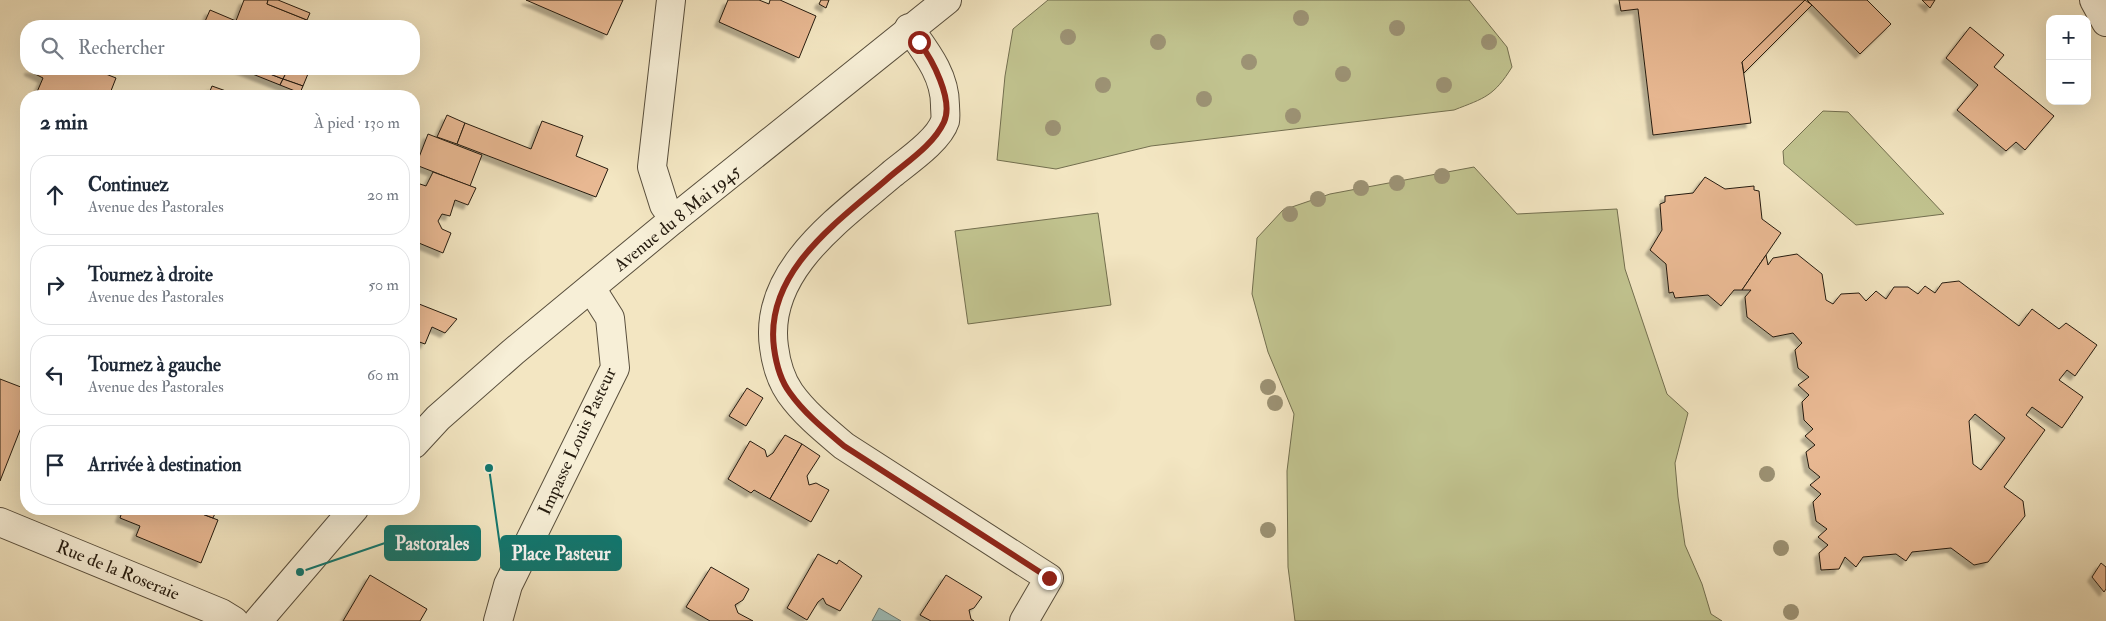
<!DOCTYPE html>
<html lang="fr">
<head>
<meta charset="utf-8">
<style>
	:root { --surface:#fff; --page:#f2f2f3; --text:#1f2937; --muted:#747a83; --line:#e0e1e3 }
	body { margin:0; font-family:"IM FELL Double Pica",serif; background:var(--page); color:var(--text) }
	.controls { position:absolute; right:15px; top:15px; display:grid; overflow:hidden; border-radius:10px; box-shadow:0 5px 20px #0002 }
	.controls button { width:45px; height:45px; display:grid; place-items:center; padding:0; border:0; border-bottom:1px solid var(--line); background:var(--surface); color:var(--text); font:25px sans-serif }
	.stop { position:absolute; width:15px; height:15px; margin:-11px; border:4px solid #8f2418; border-radius:50%; background:#fff }
	.stop.end { background:#8f2418; border-color:#fff; box-shadow:0 1px 5px #0008 }
	.list { margin:0; padding:0; list-style:none }
	h2 { display:flex; justify-content:space-between; align-items:center; height:65px; margin:0; padding:0 20px; font-size:21px }
	h2 small { font-size:16px; font-weight:400; color:var(--muted) }
	.list li { display:grid; grid-template-columns:32px 1fr auto; gap:15px; align-items:center; box-sizing:border-box; height:80px; margin:0 10px 10px; padding:0 10px; border:1px solid var(--line); border-radius:20px }
	.list b { display:block; font-size:19px; white-space:nowrap }
	.list p { margin:0; font-size:16px; white-space:nowrap; color:var(--muted) }
	.list em { font-size:16px; font-style:normal; color:var(--muted) }
	.icon { flex:none; width:28px; height:28px; fill:none; stroke:currentColor; stroke-width:2; stroke-linecap:round; stroke-linejoin:round }
	.map { position:relative; flex:none; width:2106px; height:621px; overflow:hidden }
	.search { position:absolute; background:var(--surface); box-shadow:0 5px 20px #0002; left:20px; top:20px; width:400px; height:55px; display:flex; align-items:center; gap:12px; box-sizing:border-box; padding:0 18px; border-radius:20px; color:var(--muted); font-size:19px }
	.panel { position:absolute; background:var(--surface); box-shadow:0 5px 20px #0002; left:20px; top:90px; width:400px; height:425px; border-radius:20px }
	.map>svg:first-child { display:block }
	.green { fill:#c1c38f; stroke:#736f4f }
	.water { fill:#9dbeba; stroke:#6d7d76 }
	.building { fill:#e8b892; stroke:#251b0f; fill-rule:evenodd; filter:url(#shadow) }
	.lines { fill:none; stroke-linecap:round; stroke-linejoin:round }
	.minor-casing { stroke:#584e3c; stroke-width:30 }
	.tertiary-casing { stroke:#584e3c; stroke-width:30 }
	.minor { stroke:#f7efd7; stroke-width:28 }
	.tertiary { stroke:#f7efd7; stroke-width:28 }
	.tree { fill:#9c9274 }
	.route { stroke:#8f2418; stroke-width:6 }
	.labels { text-anchor:middle; stroke-width:4; stroke-linejoin:round; paint-order:stroke }
	.street-label { font-size:18px; fill:#251b0f; stroke:#f7efd7 }
	.leader { fill:none; stroke:#0f766e; stroke-width:2 }
	.callout-dot { fill:#0f766e; stroke:#f7efd7; stroke-width:2 }
	.callout { fill:#0f766e; stroke:#0f766e; stroke-width:2 }
	.callout-label { font-size:19px; text-anchor:middle; font-weight:bold; fill:#fff }
</style>
</head>
<body>
<div class="map">
<svg width="2106" height="621" viewBox="0 0 2106 621">
	<defs>
		<filter id="shadow"><feDropShadow dx="-4.5" dy="4.5" stdDeviation="1" flood-color="#0004"/></filter>
	</defs>
	<rect width="100%" height="100%" fill="#f3e6c2"/>
	<filter id="stains"><feTurbulence type="fractalNoise" baseFrequency=".004" numOctaves="4"/><feColorMatrix values="0 0 0 0 .2 0 0 0 0 .09 0 0 0 0 .02 0 0 0 .5 -.17"/></filter>
	<radialGradient id="worn" r=".72"><stop offset=".6" stop-color="#630" stop-opacity="0"/><stop offset="1" stop-color="#630" stop-opacity=".3"/></radialGradient>
	<!-- green -->
	<g class="green">
		<path d="M 1048,0 L 1469,0 L 1507,47 L 1512,67 C 1494,96 1485,98 1454,110 L 1151,146 L 1056,169 L 997,160 L 1005,76 L 1013,29 Z"/>
		<polygon points="1823,111 1848,112 1944,214 1856,225 1784,164 1783,151"/>
		<polygon points="1474,167 1517,214 1617,209 1625,269 1667,394 1688,413 1675,463 1678,497 1685,545 1702,584 1711,614 1722,621 1295,621 1288,567 1287,471 1294,414 1268,352 1252,294 1257,238 1283,210 1330,194"/>
		<polygon points="1098,213 1111,305 968,324 955,231"/>
	</g>
	<!-- water -->
	<polygon class="water" points="879,608 901,621 872,621"/>
	<!-- building -->
	<g class="building">
		<polygon points="244,0 268,0 267,4 307,20 305,26 234,26"/>
		<polygon points="268,0 278,0 310,13 307,20 267,4"/>
		<polygon points="526,0 623,0 607,35"/>
		<polygon points="728,0 759,0 769,4 770,0 780,0 816,16 799,58 719,22"/>
		<polygon points="821,0 829,0 826,8 819,4"/>
		<polygon points="1619,0 1805,0 1742,62 1751,123 1653,135 1638,9 1621,11"/>
		<polygon points="1805,0 1812,5 1744,73 1742,62"/>
		<polygon points="1807,0 1867,0 1891,24 1860,54"/>
		<polygon points="1922,0 1935,0 1930,8"/>
		<polygon points="210,10 236,21 234,26 203,26"/>
		<polygon points="1970,27 2004,55 1994,67 2054,116 2025,150 2016,142 2006,151 1957,110 1978,85 1946,58"/>
		<polygon points="29,69 93,69 116,78 109,96 47,96 37,92 43,78 29,71"/>
		<polygon points="240,69 257,69 283,79 280,85"/>
		<polygon points="257,69 288,69 283,79"/>
		<polygon points="288,69 310,69 303,86 283,79"/>
		<polygon points="283,79 303,86 300,93 280,85"/>
		<polygon points="212,86 240,96 208,96"/>
		<polygon points="447,115 465,123 457,144 437,137"/>
		<polygon points="542,121 583,136 576,156 608,169 596,197 457,144 465,123 531,149"/>
		<polygon points="428,134 482,155 470,186 416,165"/>
		<polygon points="433,172 476,188 468,205 455,200 450,216 442,214 438,221 442,229 451,233 443,253 414,241 414,182 426,186"/>
		<polygon points="1705,177 1725,189 1754,186 1754,190 1759,191 1762,219 1781,233 1742,290 1734,290 1721,306 1708,295 1675,298 1673,292 1669,293 1666,264 1650,250 1662,230 1660,204 1665,202 1665,196 1693,193"/>
		<path d="M 1797,254 L 1822,274 L 1826,300 L 1833,304 L 1841,294 L 1859,293 L 1866,301 L 1876,291 L 1886,299 L 1894,287 L 1908,287 L 1918,294 L 1925,286 L 1935,293 L 1942,283 L 1959,281 L 2019,326 L 2032,309 L 2059,329 L 2066,323 L 2097,345 L 2075,376 L 2067,370 L 2059,380 L 2083,397 L 2062,428 L 2032,407 L 2026,415 L 2045,430 L 2004,487 L 2023,501 L 2025,516 L 1988,562 L 1974,565 L 1951,548 L 1912,552 L 1906,561 L 1896,554 L 1863,557 L 1856,567 L 1845,557 L 1839,569 L 1821,570 L 1819,553 L 1828,545 L 1818,537 L 1827,529 L 1816,521 L 1813,502 L 1821,494 L 1810,485 L 1820,477 L 1809,468 L 1806,452 L 1815,445 L 1805,436 L 1813,429 L 1804,420 L 1802,402 L 1809,395 L 1798,385 L 1809,377 L 1798,368 L 1795,350 L 1802,343 L 1793,333 L 1773,337 L 1747,317 L 1745,297 L 1751,290 L 1742,290 L 1766,255 L 1768,265 L 1773,258 ZM 1975,414 L 2005,438 L 1981,470 L 1973,464 L 1969,421 Z"/>
		<polygon points="414,302 457,319 445,333 432,327 425,344 414,340"/>
		<polygon points="0,379 26,389 26,415 0,481"/>
		<polygon points="747,388 763,398 746,426 729,416"/>
		<polygon points="785,435 802,444 770,499 754,490 751,493 728,479 750,441 765,450 767,457 773,453"/>
		<polygon points="802,444 820,456 807,476 809,485 816,483 829,490 811,522 770,499"/>
		<polygon points="123,509 189,509 218,520 201,563 136,536 140,526 120,518"/>
		<polygon points="189,509 217,509 213,518"/>
		<polygon points="818,554 837,564 839,560 862,576 840,611 826,604 823,598 818,602 807,620 787,608"/>
		<polygon points="2101,563 2106,567 2106,589 2104,592 2092,577"/>
		<polygon points="711,567 749,589 743,600 735,605 738,613 753,621 710,621 686,607"/>
		<polygon points="370,575 427,609 420,621 343,621"/>
		<polygon points="946,575 982,597 974,608 969,610 971,619 974,621 931,621 920,615"/>
	</g>
	<g class="lines">
		<defs>
			<g id="minor">
				<polyline points="671,0 652,167 664,205 674,219"/>
				<path d="M 909,28 C 926,52 945,75 945,105 C 945,110 946,117 945,121 C 939,140 908,161 892,174 C 841,218 763,270 774,347 C 776,363 781,380 790,393 C 805,414 825,430 844,446 L 1049,578 L 1024,621"/>
				<polyline points="0,522 221,613 234,621"/>
				<polyline points="498,621 508,585 615,368 610,318 591,288"/>
			</g>
			<g id="tertiary">
				<polyline points="2094,0 2106,22"/>
				<polyline points="414,444 438,418 513,352 674,219 947,0"/>
				<polyline points="258,621 354,509"/>
			</g>
		</defs>
		<!-- minor casing -->
		<use href="#minor" class="minor-casing"/>
		<!-- tertiary casing -->
		<use href="#tertiary" class="tertiary-casing"/>
		<!-- minor -->
		<use href="#minor" class="minor"/>
		<!-- tertiary -->
		<use href="#tertiary" class="tertiary"/>
	</g>
	<!-- trees -->
	<g class="tree">
		<circle cx="1301" cy="18" r="8"/>
		<circle cx="1397" cy="28" r="8"/>
		<circle cx="1068" cy="37" r="8"/>
		<circle cx="1158" cy="42" r="8"/>
		<circle cx="1489" cy="42" r="8"/>
		<circle cx="1249" cy="62" r="8"/>
		<circle cx="1343" cy="74" r="8"/>
		<circle cx="1103" cy="85" r="8"/>
		<circle cx="1444" cy="85" r="8"/>
		<circle cx="1204" cy="99" r="8"/>
		<circle cx="1293" cy="116" r="8"/>
		<circle cx="1053" cy="128" r="8"/>
		<circle cx="1442" cy="176" r="8"/>
		<circle cx="1397" cy="183" r="8"/>
		<circle cx="1361" cy="188" r="8"/>
		<circle cx="1318" cy="199" r="8"/>
		<circle cx="1290" cy="214" r="8"/>
		<circle cx="1268" cy="387" r="8"/>
		<circle cx="1275" cy="403" r="8"/>
		<circle cx="1767" cy="474" r="8"/>
		<circle cx="1268" cy="530" r="8"/>
		<circle cx="1781" cy="548" r="8"/>
		<circle cx="1791" cy="612" r="8"/>
	</g>
	<g class="lines">
		<!-- route -->
		<path class="route" d="M 919,42 C 932,59 954,100 944,122 C 933,146 905,163 886,180 C 836,223 764,273 774,348 C 776,363 781,381 790,393 C 805,414 825,430 844,446 L 1049,578"/>
	</g>
	<g class="labels">
		<!-- street labels -->
		<g class="street-label">
			<text transform="translate(677 218) rotate(-39)" y="6">Avenue du 8 Mai 1945</text>
			<text transform="translate(577 441) rotate(-65)" y="6">Impasse Louis Pasteur</text>
			<text transform="translate(118 570) rotate(22)" y="6">Rue de la Roseraie</text>
		</g>
	</g>
	<!-- callouts -->
	<path class="leader" d="M300 572L385 543M489 468L501 553"/>
	<g class="callout-dot">
		<circle cx="300" cy="572" r="5"/>
		<circle cx="489" cy="468" r="5"/>
	</g>
	<g class="callout">
		<rect x="385" y="526" width="95" height="34" rx="5"/>
		<rect x="501" y="536" width="120" height="34" rx="5"/>
	</g>
	<g class="callout-label">
		<text x="432" y="550">Pastorales</text>
		<text x="561" y="560">Place Pasteur</text>
	</g>
	<rect width="100%" height="100%" filter="url(#stains)"/>
	<rect width="100%" height="100%" fill="url(#worn)"/>
</svg>
<div class="controls">
<button>+</button>
<button>−</button>
</div>
<div class="stop" style="left:919px;top:42px"></div>
<div class="stop end" style="left:1049px;top:578px"></div>
<div class="search"><svg class="icon" aria-label="search" viewBox="0 0 24 24"><circle cx="10" cy="10" r="6"/><path d="M15 15l6 6"/></svg>Rechercher</div>
<section class="panel">
<h2>2 min<small>À pied · 130 m</small></h2>
<ul class="list">
<li><svg class="icon" aria-label="ahead" viewBox="0 0 24 24"><path d="M12 20V5M6 11l6-6 6 6"/></svg><div><b>Continuez</b><p>Avenue des Pastorales</p></div><em>20 m</em></li>
<li><svg class="icon" aria-label="right" viewBox="0 0 24 24"><path d="M7 20v-9h11M14 6l5 5-5 5"/></svg><div><b>Tournez à droite</b><p>Avenue des Pastorales</p></div><em>50 m</em></li>
<li><svg class="icon" aria-label="left" viewBox="0 0 24 24"><path d="M17 20v-9H6M10 6l-5 5 5 5"/></svg><div><b>Tournez à gauche</b><p>Avenue des Pastorales</p></div><em>60 m</em></li>
<li><svg class="icon" aria-label="arrive" viewBox="0 0 24 24"><path d="M6 21V4h12l-3 4 3 4H6"/></svg><div><b>Arrivée à destination</b></div></li>
</ul>
</section>
</div>
</body>
</html>
